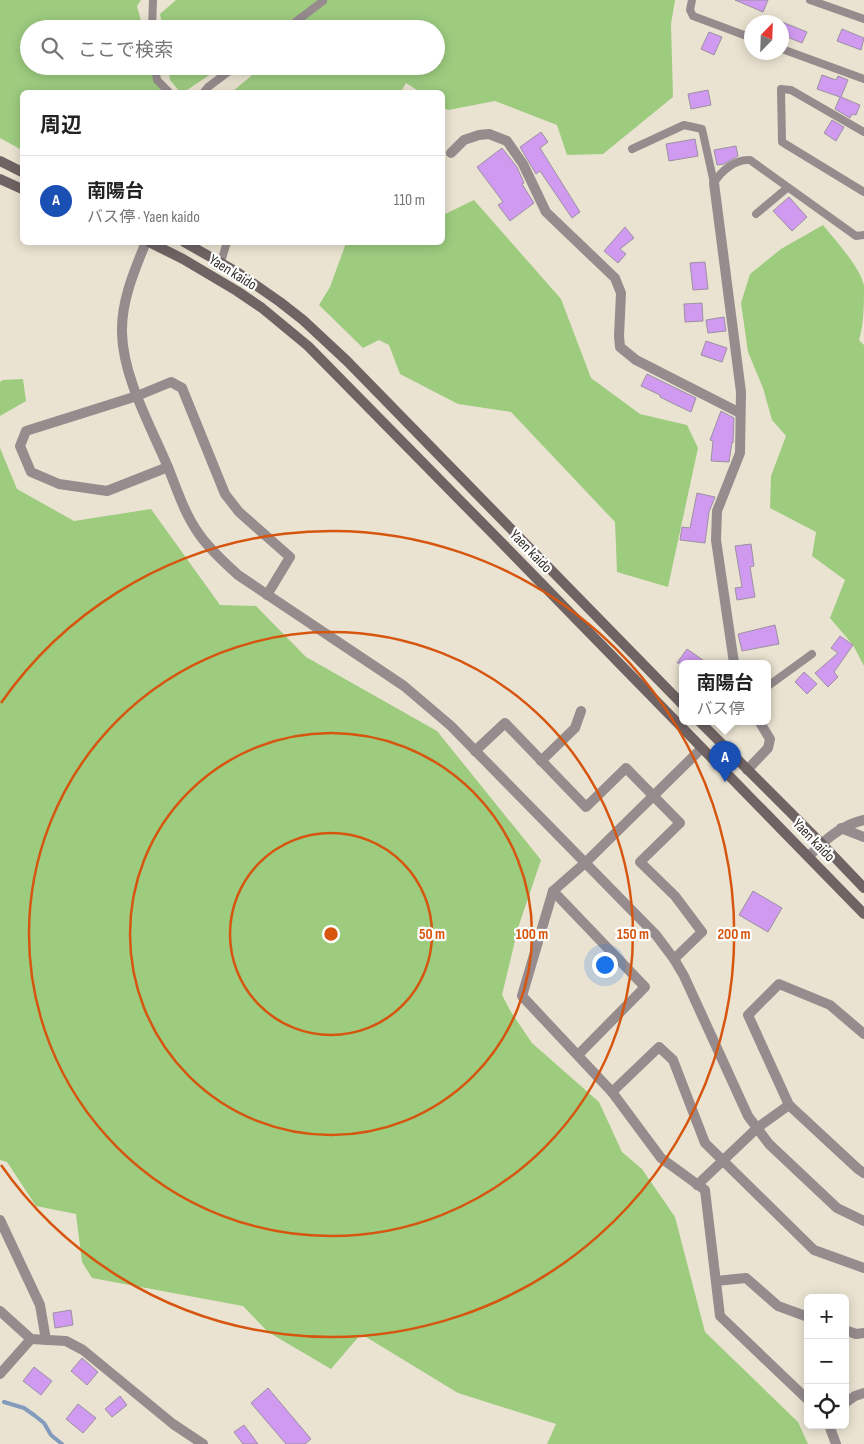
<!DOCTYPE html>
<html lang="ja">
<head>
<meta charset="utf-8">
<style>
	:root { --surface:#fff; --page:#f6f6f6; --text:#222; --muted:#767676; --line:#e0e0e0; --accent:#357e84 }
	body { margin:0; font-family:"Sofia Sans Condensed","Noto Sans JP",sans-serif; background:var(--page); color:var(--text) }
	.controls { position:absolute; right:15px; bottom:15px; display:grid; overflow:hidden; border-radius:8px; box-shadow:0 2px 12px #0003 }
	.controls button { width:45px; height:45px; display:grid; place-items:center; padding:0; border:0; border-bottom:1px solid var(--line); background:var(--surface); color:var(--text); font:25px sans-serif }
	.compass { position:absolute; left:744px; top:15px; width:45px; height:45px; border-radius:50%; background:var(--surface); box-shadow:0 2px 12px #0003; rotate:23deg }
	.you { position:absolute; left:604px; top:964px; width:18px; height:18px; margin:-12px; border:4px solid #fff; border-radius:50%; background:#1a73e8; box-shadow:0 0 0 8px #1a73e833 }
	.badge { display:grid; place-items:center; width:32px; height:32px; border-radius:50%; background:var(--accent); color:#fff; font-size:16px; font-weight:700 }
	.pin { position:absolute; translate:-50% -41px; filter:drop-shadow(0 1px 2px #0008) }
	.pin::after { content:''; position:absolute; top:26px; width:18px; height:15px; background:inherit; clip-path:polygon(0 0,100% 0,50% 100%) }
	.popup { position:absolute; left:679px; top:660px; width:92px; height:65px; box-sizing:border-box; display:grid; place-content:center; border-radius:8px; background:var(--surface); filter:drop-shadow(0 1px 4px #0005); font-size:16px; white-space:nowrap; color:var(--muted) }
	.popup b { font-size:19px; color:var(--text) }
	.popup::after { content:''; position:absolute; left:50%; top:100%; margin-left:-10px; border:10px solid transparent; border-top-color:var(--surface) }
	.list { margin:0; padding:0; list-style:none }
	h2 { display:flex; justify-content:space-between; align-items:center; height:65px; margin:0; padding:0 20px; font-size:21px }
	h2 small { font-size:16px; font-weight:400; color:var(--muted) }
	.list li { display:grid; grid-template-columns:32px 1fr auto; gap:15px; align-items:center; box-sizing:border-box; height:90px; padding:0 20px; border-top:1px solid var(--line) }
	.list b { display:block; font-size:19px; white-space:nowrap }
	.list p { margin:0; font-size:16px; white-space:nowrap; color:var(--muted) }
	.list em { font-size:16px; font-style:normal; color:var(--muted) }
	.icon { flex:none; width:28px; height:28px; fill:none; stroke:currentColor; stroke-width:2; stroke-linecap:round; stroke-linejoin:round }
	.map { position:relative; flex:none; width:864px; height:1444px; overflow:hidden }
	.search { position:absolute; background:var(--surface); box-shadow:0 2px 12px #0003; left:20px; top:20px; width:425px; height:55px; display:flex; align-items:center; gap:12px; box-sizing:border-box; padding:0 18px; border-radius:28px; color:var(--muted); font-size:19px }
	.panel { position:absolute; background:var(--surface); box-shadow:0 2px 12px #0003; left:20px; top:90px; width:425px; height:155px; border-radius:8px }
	.map>svg:first-child { display:block }
	.green { fill:#9dcc7f }
	.lines { fill:none; stroke-linecap:round; stroke-linejoin:round }
	.stream { stroke:#849cbc; stroke-width:4 }
	.building { fill:#cf9aef; stroke:#9b91a1 }
	.service { stroke:#968c8d; stroke-width:8 }
	.minor { stroke:#968c8d; stroke-width:10 }
	.tertiary { stroke:#968c8d; stroke-width:10 }
	.secondary { stroke:#706364; stroke-width:10 }
	.ring { fill:none; stroke:#d6550f; stroke-width:2.5 }
	.labels { text-anchor:middle; stroke-width:4.5; stroke-linejoin:round; paint-order:stroke }
	.street-label { font-size:15px; fill:#34312a; stroke:#fff }
	.centre { fill:#d6550f; stroke:#fff; stroke-width:2.5 }
	.ring-label { font-size:15px; text-anchor:middle; font-weight:bold; fill:#d6550f; stroke:#fff; stroke-width:4.5; stroke-linejoin:round; paint-order:stroke }
</style>
</head>
<body>
<div class="map">
<svg width="864" height="1444" viewBox="0 0 864 1444">
	<rect width="100%" height="100%" fill="#eae3d1"/>
	<!-- green -->
	<g class="green">
		<polygon points="0,0 141,0 137,6 143,29 29,29 29,66 154,66 162,92 22,92 22,150 0,138"/>
		<polygon points="176,0 675,0 671,24 673,97 603,154 567,155 557,125 495,101 448,110 443,107 442,92 420,92 406,83 401,92 232,92 263,66 436,66 436,29 298,29 300,26 297,16 278,29 163,29 160,14"/>
		<polygon points="168,66 223,66 184,92 180,92 170,80"/>
		<polygon points="474,200 561,299 591,378 640,414 687,425 698,448 668,587 617,572 615,522 511,412 458,404 400,374 389,345 379,340 363,348 319,305 330,287 346,243 442,242 443,215"/>
		<path d="M 823,225 C 835,240 861,268 864,286 C 864,303 864,324 859,340 L 864,345 L 864,666 L 853,645 L 830,618 L 845,580 L 812,556 L 816,532 L 770,508 L 771,476 L 786,436 L 772,420 L 763,388 L 748,352 L 741,303 L 750,274 L 781,249 Z"/>
		<polygon points="23,379 26,401 0,416 0,382 3,380"/>
		<polygon points="0,448 17,489 74,521 151,509 220,605 256,606 306,657 437,731 541,860 518,928 502,995 511,1012 532,1043 599,1102 622,1152 642,1169 675,1217 705,1332 798,1422 808,1444 547,1444 556,1424 458,1393 361,1334 331,1369 268,1332 243,1306 92,1278 82,1262 76,1214 36,1206 7,1162 0,1160"/>
	</g>
	<g class="lines">
		<!-- stream -->
		<polyline class="stream" points="4,1402 24,1408 34,1415 44,1423 51,1435 62,1444"/>
	</g>
	<!-- building -->
	<g class="building">
		<polygon points="735,0 768,0 763,12"/>
		<polygon points="782,22 807,32 802,43 782,35"/>
		<polygon points="842,29 864,38 861,50 837,41"/>
		<polygon points="709,32 722,37 714,55 701,49"/>
		<polygon points="822,75 836,80 838,76 848,80 841,97 860,105 856,115 852,114 850,118 835,109 840,97 817,89"/>
		<polygon points="708,90 711,105 691,109 688,94"/>
		<polygon points="832,120 844,127 836,141 824,133"/>
		<polygon points="541,132 548,142 540,148 580,212 572,218 540,171 536,174 520,147"/>
		<polygon points="695,139 698,156 669,161 666,144"/>
		<polygon points="736,146 738,156 724,164 717,165 714,150"/>
		<polygon points="502,148 517,167 524,183 522,184 534,203 510,221 498,205 503,202 477,167"/>
		<polygon points="789,197 807,217 792,231 773,211"/>
		<polygon points="625,227 634,238 620,249 626,254 618,263 604,251"/>
		<polygon points="705,262 708,289 693,290 690,263"/>
		<polygon points="702,303 703,321 685,322 684,304"/>
		<polygon points="724,317 726,331 708,333 706,320"/>
		<polygon points="706,341 727,348 722,362 701,355"/>
		<polygon points="647,374 696,398 691,412 674,404 660,397 660,395 641,386"/>
		<polygon points="721,411 734,418 733,443 732,442 729,462 711,461 713,441 710,440"/>
		<polygon points="697,493 715,497 709,512 705,543 680,540 682,527 690,528"/>
		<polygon points="751,544 754,566 750,567 755,597 737,600 735,588 742,587 735,546"/>
		<polygon points="775,625 779,644 742,651 738,634"/>
		<polygon points="840,636 853,645 834,672 838,677 828,687 815,673 838,653 831,648"/>
		<polygon points="687,649 707,663 677,663"/>
		<polygon points="804,672 817,684 807,694 795,682"/>
		<polygon points="753,891 782,908 768,932 739,915"/>
		<polygon points="71,1310 73,1325 55,1328 53,1313"/>
		<polygon points="82,1358 98,1372 87,1385 71,1371"/>
		<polygon points="34,1367 52,1381 41,1395 23,1381"/>
		<polygon points="268,1388 311,1439 305,1444 286,1444 251,1403"/>
		<polygon points="120,1396 127,1405 112,1417 105,1409"/>
		<polygon points="78,1404 96,1418 83,1433 66,1419"/>
		<polygon points="244,1425 258,1444 243,1444 234,1432"/>
	</g>
	<g class="lines">
		<!-- service -->
		<g class="service">
			<polyline points="692,0 690,10 693,16 752,38"/>
			<polyline points="810,0 864,19"/>
			<polyline points="152,29 153,0"/>
			<polyline points="286,29 323,1"/>
			<polyline points="782,49 864,79"/>
			<polyline points="155,66 157,80 169,92"/>
			<polyline points="204,92 208,87 236,66"/>
			<polyline points="864,132 791,90 781,89 782,142 864,192"/>
			<polyline points="632,149 684,125 702,129 714,183"/>
			<path d="M 714,183 C 721,171 735,159 750,160 L 856,236 L 864,235"/>
			<polyline points="756,214 787,188"/>
			<polyline points="221,262 227,242"/>
			<polyline points="768,686 812,654"/>
		</g>
		<!-- minor -->
		<g class="minor">
			<polyline points="451,153 464,140 479,135 489,134 507,141 523,164 546,212 615,278 621,293 619,336 620,347 636,360 740,413"/>
			<polyline points="714,183 741,392 740,453 717,511 716,540 734,663"/>
			<path d="M 146,242 C 134,271 121,302 122,333 C 123,377 150,425 167,465 C 177,489 184,513 199,534 C 210,550 224,562 238,575 L 404,686 L 451,726 L 656,935 L 674,959 L 684,976 L 748,1116 L 769,1144 L 837,1208 L 864,1221"/>
			<polyline points="168,467 107,491 59,484 31,472 20,446 26,431 137,396 171,382 182,388 225,494 239,512 290,557 267,595"/>
			<polyline points="702,748 585,863 553,891 522,996 612,1092 661,1158 705,1190 720,1316 808,1400"/>
			<polyline points="475,751 505,723 586,807 626,768 680,823 640,862 675,896 702,932 674,959"/>
			<polyline points="541,761 575,728 581,711"/>
			<polyline points="747,770 768,748 770,739 759,721"/>
			<polyline points="841,828 864,837"/>
			<polyline points="553,891 645,987 578,1055"/>
			<polyline points="864,1034 830,1005 779,984 748,1015 789,1105 858,1169 864,1173"/>
			<polyline points="612,1092 659,1047 673,1060 705,1143 814,1250 864,1268"/>
			<polyline points="697,1185 757,1128 789,1105"/>
			<polyline points="0,1220 40,1305 46,1340"/>
			<polyline points="716,1281 746,1278 778,1306 808,1317"/>
			<polyline points="0,1311 31,1339 66,1341 83,1350 173,1424 203,1444"/>
			<polyline points="845,1330 856,1334 864,1333"/>
			<polyline points="0,1374 31,1339"/>
			<polyline points="845,1403 855,1396 864,1393"/>
			<polyline points="829,1425 836,1444"/>
		</g>
		<!-- tertiary -->
		<path class="tertiary" d="M 809,856 C 825,840 841,825 864,820"/>
		<!-- secondary -->
		<g class="secondary">
			<polyline points="0,161 22,172"/>
			<polyline points="0,179 22,189"/>
			<polyline points="149,242 183,259 237,291 262,308 308,346 499,540 864,914"/>
			<polyline points="184,242 237,272 280,302 303,320 347,361 682,704"/>
			<polyline points="699,721 821,843 864,888"/>
		</g>
	</g>
	<!-- distance rings -->
	<g class="ring">
		<circle cx="331" cy="934" r="101"/>
		<circle cx="331" cy="934" r="201"/>
		<circle cx="331" cy="934" r="302"/>
		<path d="M1 703A403 403 0 1 1 1 1165"/>
	</g>
	<g class="labels">
		<!-- street labels -->
		<g class="street-label">
			<text transform="translate(233 272) rotate(32)" y="5">Yaen kaido</text>
			<text transform="translate(531 551) rotate(46)" y="5">Yaen kaido</text>
			<text transform="translate(814 840) rotate(46)" y="5">Yaen kaido</text>
		</g>
	</g>
	<circle cx="331" cy="934" r="8" class="centre"/>
	<g class="ring-label">
		<text x="432" y="939">50 m</text>
		<text x="532" y="939">100 m</text>
		<text x="633" y="939">150 m</text>
		<text x="734" y="939">200 m</text>
	</g>
</svg>
<div class="controls">
<button>+</button>
<button>−</button>
<button><svg class="icon" aria-label="locate" viewBox="0 0 24 24"><circle cx="12" cy="12" r="6"/><path d="M12 2v4M12 18v4M2 12h4M18 12h4"/></svg></button>
</div>
<svg class="compass" viewBox="-18 -18 36 36"><path d="M0-13l5 13h-10z" fill="#e53935"/><path d="M0 13l5-13h-10z" fill="#767676"/></svg>
<div class="you"></div>
<div class="pin badge" style="left:725px;top:782px;background:#1a4fb4">A</div>
<div class="popup"><b>南陽台</b>バス停</div>
<div class="search"><svg class="icon" aria-label="search" viewBox="0 0 24 24"><circle cx="10" cy="10" r="6"/><path d="M15 15l6 6"/></svg>ここで検索</div>
<section class="panel">
<h2>周辺<small></small></h2>
<ul class="list">
<li><span class="badge" style="background:#1a4fb4">A</span><div><b>南陽台</b><p>バス停 · Yaen kaido</p></div><em>110 m</em></li>
</ul>
</section>
</div>
</body>
</html>
